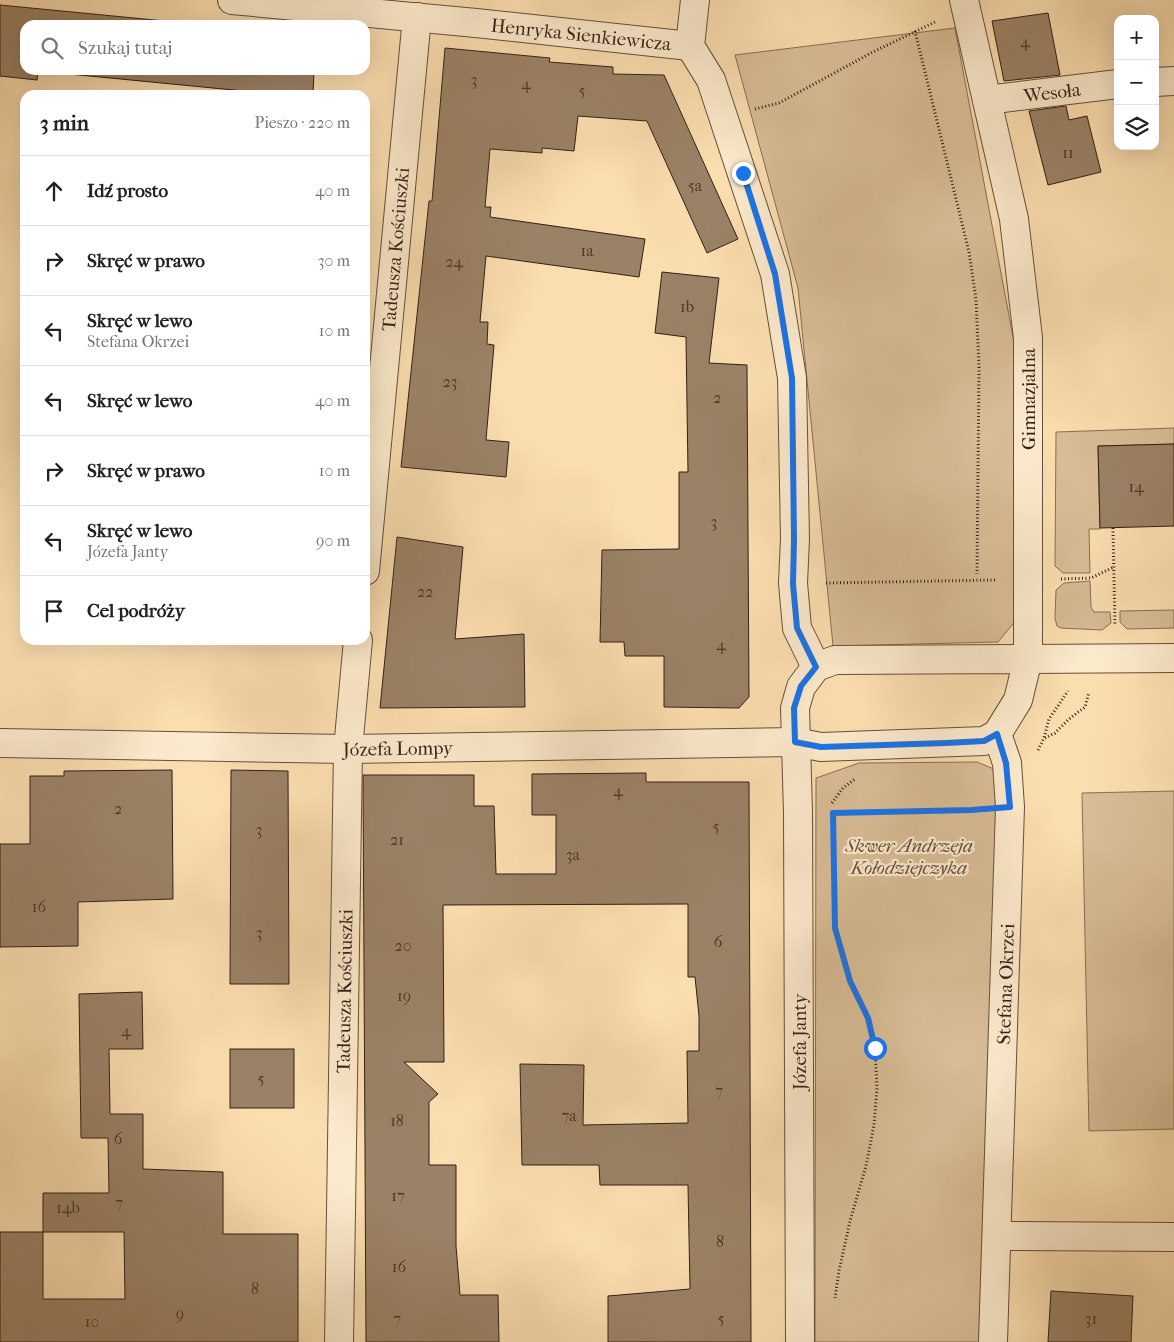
<!DOCTYPE html>
<html lang="pl">
<head>
<meta charset="utf-8">
<style>
	:root { --surface:#fff; --page:#f6f6f6; --text:#222; --muted:#767676; --line:#e0e0e0 }
	body { margin:0; font-family:"IM FELL French Canon",serif; background:var(--page); color:var(--text) }
	.controls { position:absolute; right:15px; top:15px; display:grid; overflow:hidden; border-radius:10px; box-shadow:0 5px 20px #0002 }
	.controls button { width:45px; height:45px; display:grid; place-items:center; padding:0; border:0; border-bottom:1px solid var(--line); background:var(--surface); color:var(--text); font:25px sans-serif }
	.stop { position:absolute; width:15px; height:15px; margin:-11px; border:4px solid #1a73e8; border-radius:50%; background:#fff }
	.stop.end { background:#1a73e8; border-color:#fff; box-shadow:0 1px 5px #0008 }
	.list { margin:0; padding:0; list-style:none }
	h2 { display:flex; justify-content:space-between; align-items:center; height:65px; margin:0; padding:0 20px; font-size:21px }
	h2 small { font-size:16px; font-weight:400; color:var(--muted) }
	.list li { display:grid; grid-template-columns:32px 1fr auto; gap:15px; align-items:center; box-sizing:border-box; height:70px; padding:0 20px; border-top:1px solid var(--line) }
	.list b { display:block; font-size:19px; white-space:nowrap }
	.list p { margin:0; font-size:16px; white-space:nowrap; color:var(--muted) }
	.list em { font-size:16px; font-style:normal; color:var(--muted) }
	.icon { flex:none; width:28px; height:28px; fill:none; stroke:currentColor; stroke-width:2; stroke-linecap:round; stroke-linejoin:round }
	.map { position:relative; flex:none; width:1174px; height:1342px; overflow:hidden }
	.search { position:absolute; background:var(--surface); box-shadow:0 5px 20px #0002; left:20px; top:20px; width:350px; height:55px; display:flex; align-items:center; gap:12px; box-sizing:border-box; padding:0 18px; border-radius:15px; color:var(--muted); font-size:19px }
	.panel { position:absolute; background:var(--surface); box-shadow:0 5px 20px #0002; left:20px; top:90px; width:350px; height:555px; border-radius:15px }
	.map>svg:first-child { display:block }
	.green { fill:#d9bd96; stroke:#866e56 }
	.building { fill:#9b8266; stroke:#341e16; fill-rule:evenodd }
	.lines { fill:none; stroke-linecap:round; stroke-linejoin:round }
	.minor-casing { stroke:#664e3c; stroke-width:30 }
	.path { stroke:#341e16; stroke-width:3; stroke-dasharray:1 2.5; stroke-linecap:butt }
	.minor { stroke:#fceacc; stroke-width:28 }
	.route { stroke:#1a73e8; stroke-width:6 }
	.labels { text-anchor:middle; stroke-width:4.5; stroke-linejoin:round; paint-order:stroke }
	.number-label { font-size:16px; fill:#4e372a }
	.street-label { font-size:19px; fill:#341e16; stroke:#fceacc }
	.park-label { font-size:19px; font-style:italic; fill:#664e3c; stroke:#fceacc }
</style>
</head>
<body>
<div class="map">
<svg width="1174" height="1342" viewBox="0 0 1174 1342">
	<rect width="100%" height="100%" fill="#fbdeb0"/>
	<filter id="stains"><feTurbulence type="fractalNoise" baseFrequency=".004" numOctaves="4"/><feColorMatrix values="0 0 0 0 .2 0 0 0 0 .09 0 0 0 0 .02 0 0 0 .5 -.17"/></filter>
	<radialGradient id="worn" r=".72"><stop offset=".6" stop-color="#630" stop-opacity="0"/><stop offset="1" stop-color="#630" stop-opacity=".3"/></radialGradient>
	<!-- green -->
	<g class="green">
		<polygon points="955,28 1026,406 1017,619 998,642 833,646 798,288 735,55"/>
		<polygon points="1174,428 1174,444 1098,446 1100,529 1089,529 1090,573 1063,573 1055,566 1056,432"/>
		<polygon points="1090,581 1091,607 1094,612 1110,612 1111,623 1102,630 1061,628 1057,626 1055,618 1056,590 1064,583"/>
		<polygon points="1174,610 1174,628 1127,629 1120,622 1120,611"/>
		<polygon points="977,762 1006,774 984,1342 815,1342 816,778 859,763"/>
		<polygon points="1174,791 1174,1129 1089,1131 1082,793"/>
	</g>
	<!-- building -->
	<g class="building">
		<polygon points="0,5 206,25 25,25 25,70 314,70 313,95 285,95 38,71 37,80 0,76"/>
		<polygon points="1048,13 1060,75 1004,81 992,21"/>
		<polygon points="445,48 550,58 549,62 613,67 613,74 664,75 738,239 707,253 647,121 578,116 574,151 542,148 542,153 490,149 485,207 491,207 490,217 645,239 639,277 486,256 480,322 488,322 487,344 494,345 486,440 509,442 506,477 401,467 429,201 432,201"/>
		<polygon points="1066,106 1069,120 1087,116 1101,172 1048,185 1029,111"/>
		<polygon points="662,272 719,278 709,363 747,365 749,697 739,708 664,707 664,656 625,656 624,642 600,642 602,550 679,549 679,472 688,472 686,337 655,333"/>
		<polygon points="1174,444 1174,526 1100,528 1098,446"/>
		<polygon points="397,537 463,547 455,639 524,634 525,707 380,708"/>
		<polygon points="172,770 173,899 78,902 78,946 0,947 0,844 30,844 30,776 64,776 64,771"/>
		<polygon points="231,770 288,771 289,984 230,984"/>
		<polygon points="646,773 646,782 749,782 751,1342 608,1342 608,1296 690,1289 688,1185 600,1185 599,1165 522,1165 520,1064 584,1065 583,1125 688,1123 687,1051 699,1051 699,1016 695,977 688,977 688,904 443,905 444,1062 404,1062 438,1094 429,1102 429,1165 456,1165 456,1246 460,1295 498,1295 499,1342 366,1342 363,775 474,775 474,806 494,806 496,874 556,874 556,815 532,815 532,774"/>
		<path d="M 142,992 L 143,1049 L 109,1049 L 110,1114 L 143,1114 L 143,1169 L 223,1172 L 223,1234 L 298,1234 L 298,1342 L 0,1342 L 0,1232 L 43,1232 L 43,1193 L 109,1193 L 108,1138 L 81,1138 L 79,994 ZM 43,1232 L 124,1232 L 125,1299 L 43,1299 Z"/>
		<rect x="230" y="1049" width="64" height="59"/>
		<polygon points="1051,1291 1133,1296 1131,1342 1048,1342"/>
	</g>
	<g class="lines">
		<defs>
			<g id="minor">
				<polyline points="232,0 476,23 690,46"/>
				<polyline points="695,0 690,46 711,80 775,274 792,378 795,539 793,583 797,628 816,667"/>
				<polyline points="964,0 1014,219 1028,338 1028,659 1174,658"/>
				<polyline points="1155,82 1174,81"/>
				<polyline points="987,100 1118,84"/>
				<polyline points="365,571 417,17"/>
				<polyline points="0,743 348,749 795,742 821,747 984,741 997,734 1018,700 1028,659 835,660 816,667 801,687 795,708 798,813 800,1342"/>
				<polyline points="997,1236 1174,1237"/>
				<polyline points="339,1342 348,749 358,640"/>
				<polyline points="993,1342 1010,807 1007,763 997,734"/>
			</g>
		</defs>
		<!-- minor casing -->
		<use href="#minor" class="minor-casing"/>
		<!-- path -->
		<g class="path">
			<polyline points="915,31 969,252 976,299 979,367 977,574"/>
			<polyline points="755,109 779,103 871,53 935,22"/>
			<polyline points="1113,528 1115,626"/>
			<polyline points="1061,579 1091,578 1114,567"/>
			<polyline points="826,583 995,580"/>
			<polyline points="1045,738 1055,733 1069,719 1085,707 1089,692"/>
			<polyline points="1038,750 1044,738 1049,719 1068,691"/>
			<polyline points="832,803 843,788 855,779"/>
			<polyline points="831,812 978,810"/>
			<polyline points="834,868 835,928 850,981 868,1018 875,1048 877,1088 874,1125 866,1166 850,1221 839,1271 835,1298"/>
		</g>
		<!-- minor -->
		<use href="#minor" class="minor"/>
	</g>
	<g class="lines">
		<!-- route -->
		<polyline class="route" points="743,173 775,274 792,378 794,539 793,584 797,628 816,667 801,686 794,708 795,742 821,747 946,743 984,741 997,734 1006,763 1010,807 971,810 833,813 835,928 850,981 868,1018 875,1048"/>
	</g>
	<g class="labels">
		<!-- number labels -->
		<g class="number-label">
			<text x="1025" y="47">4</text>
			<text x="474" y="85">3</text>
			<text x="526" y="89">4</text>
			<text x="582" y="96">5</text>
			<text x="1068" y="158">11</text>
			<text x="695" y="191">5a</text>
			<text x="587" y="256">1a</text>
			<text x="454" y="267">24</text>
			<text x="687" y="312">1b</text>
			<text x="450" y="387">23</text>
			<text x="717" y="403">2</text>
			<text x="1136" y="492">14</text>
			<text x="714" y="527">3</text>
			<text x="425" y="597">22</text>
			<text x="721" y="650">4</text>
			<text x="618" y="796">4</text>
			<text x="118" y="814">2</text>
			<text x="716" y="832">5</text>
			<text x="259" y="835">3</text>
			<text x="397" y="845">21</text>
			<text x="573" y="860">3a</text>
			<text x="39" y="912">16</text>
			<text x="259" y="938">3</text>
			<text x="718" y="947">6</text>
			<text x="403" y="951">20</text>
			<text x="404" y="1001">19</text>
			<text x="126" y="1036">4</text>
			<text x="261" y="1084">5</text>
			<text x="719" y="1096">7</text>
			<text x="569" y="1121">7a</text>
			<text x="397" y="1126">18</text>
			<text x="118" y="1144">6</text>
			<text x="398" y="1201">17</text>
			<text x="119" y="1208">7</text>
			<text x="68" y="1213">14b</text>
			<text x="720" y="1247">8</text>
			<text x="399" y="1272">16</text>
			<text x="255" y="1294">8</text>
			<text x="180" y="1319">9</text>
			<text x="397" y="1324">7</text>
			<text x="721" y="1324">5</text>
			<text x="1091" y="1324">31</text>
			<text x="92" y="1327">10</text>
		</g>
		<!-- street labels -->
		<g class="street-label">
			<text transform="translate(581 34) rotate(6)" y="7">Henryka Sienkiewicza</text>
			<text transform="translate(1052 92) rotate(-7)" y="7">Wesoła</text>
			<text transform="translate(395 249) rotate(-85)" y="7">Tadeusza Kościuszki</text>
			<text transform="translate(1028 399) rotate(-90)" y="7">Gimnazjalna</text>
			<text transform="translate(398 748) rotate(-1)" y="7">Józefa Lompy</text>
			<text transform="translate(1005 984) rotate(-88)" y="7">Stefana Okrzei</text>
			<text transform="translate(344 991) rotate(-89)" y="7">Tadeusza Kościuszki</text>
			<text transform="translate(799 1042) rotate(-90)" y="7">Józefa Janty</text>
		</g>
		<!-- park labels -->
		<g class="park-label">
			<text x="909" y="852">Skwer Andrzeja<tspan x="909" dy="22">Kołodziejczyka</tspan></text>
		</g>
	</g>
	<rect width="100%" height="100%" filter="url(#stains)"/>
	<rect width="100%" height="100%" fill="url(#worn)"/>
</svg>
<div class="controls">
<button>+</button>
<button>−</button>
<button><svg class="icon" aria-label="layers" viewBox="0 0 24 24"><path d="M12 4l9 5-9 5-9-5zM3 14l9 5 9-5"/></svg></button>
</div>
<div class="stop" style="left:875px;top:1048px"></div>
<div class="stop end" style="left:743px;top:173px"></div>
<div class="search"><svg class="icon" aria-label="search" viewBox="0 0 24 24"><circle cx="10" cy="10" r="6"/><path d="M15 15l6 6"/></svg>Szukaj tutaj</div>
<section class="panel">
<h2>3 min<small>Pieszo · 220 m</small></h2>
<ul class="list">
<li><svg class="icon" aria-label="ahead" viewBox="0 0 24 24"><path d="M12 20V5M6 11l6-6 6 6"/></svg><div><b>Idź prosto</b></div><em>40 m</em></li>
<li><svg class="icon" aria-label="right" viewBox="0 0 24 24"><path d="M7 20v-9h11M14 6l5 5-5 5"/></svg><div><b>Skręć w prawo</b></div><em>30 m</em></li>
<li><svg class="icon" aria-label="left" viewBox="0 0 24 24"><path d="M17 20v-9H6M10 6l-5 5 5 5"/></svg><div><b>Skręć w lewo</b><p>Stefana Okrzei</p></div><em>10 m</em></li>
<li><svg class="icon" aria-label="left" viewBox="0 0 24 24"><path d="M17 20v-9H6M10 6l-5 5 5 5"/></svg><div><b>Skręć w lewo</b></div><em>40 m</em></li>
<li><svg class="icon" aria-label="right" viewBox="0 0 24 24"><path d="M7 20v-9h11M14 6l5 5-5 5"/></svg><div><b>Skręć w prawo</b></div><em>10 m</em></li>
<li><svg class="icon" aria-label="left" viewBox="0 0 24 24"><path d="M17 20v-9H6M10 6l-5 5 5 5"/></svg><div><b>Skręć w lewo</b><p>Józefa Janty</p></div><em>90 m</em></li>
<li><svg class="icon" aria-label="arrive" viewBox="0 0 24 24"><path d="M6 21V4h12l-3 4 3 4H6"/></svg><div><b>Cel podróży</b></div></li>
</ul>
</section>
</div>
</body>
</html>
